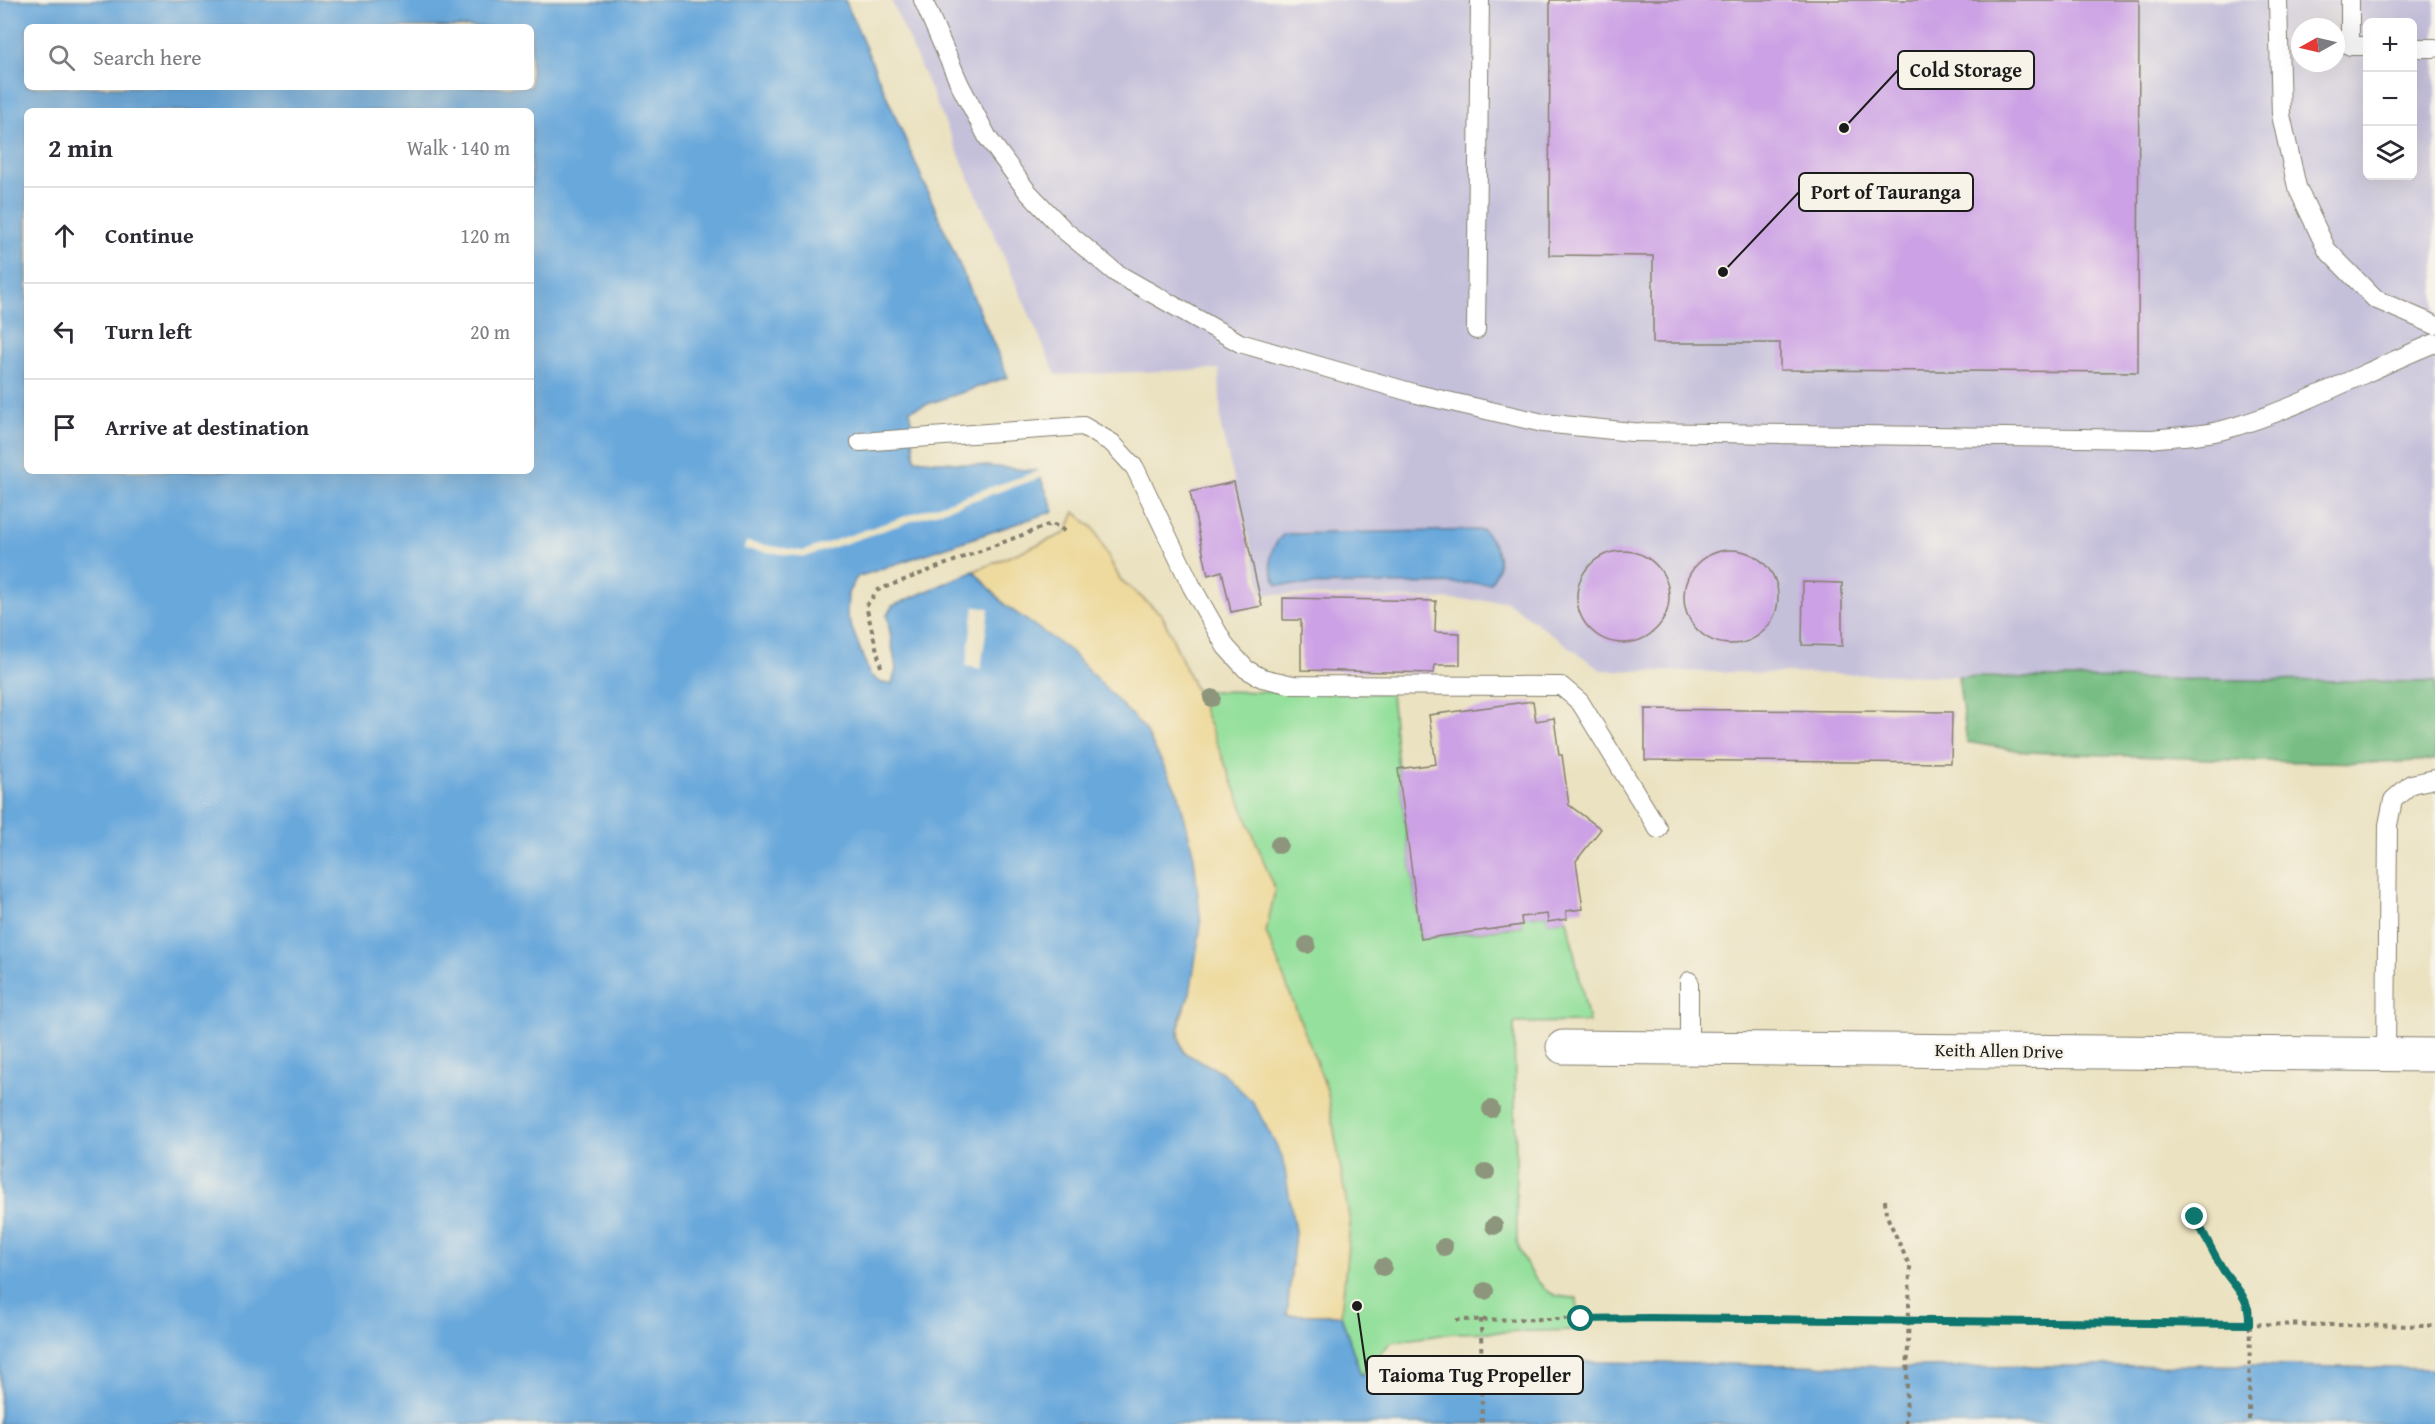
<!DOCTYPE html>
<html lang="en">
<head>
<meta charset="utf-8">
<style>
	:root { --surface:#fff; --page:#f7f7f7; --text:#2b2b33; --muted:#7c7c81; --line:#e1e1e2 }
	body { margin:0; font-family:"Gentium Book Plus",serif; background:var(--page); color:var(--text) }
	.controls { position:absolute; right:18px; top:18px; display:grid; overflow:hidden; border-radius:9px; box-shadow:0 6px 24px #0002 }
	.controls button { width:54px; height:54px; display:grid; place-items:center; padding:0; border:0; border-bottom:2px solid var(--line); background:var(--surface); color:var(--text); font:30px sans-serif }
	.compass { position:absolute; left:2291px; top:18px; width:54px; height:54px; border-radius:50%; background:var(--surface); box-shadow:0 6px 24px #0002; rotate:262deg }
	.stop { position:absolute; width:18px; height:18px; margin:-14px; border:4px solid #0f766e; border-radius:50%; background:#fff }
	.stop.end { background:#0f766e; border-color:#fff; box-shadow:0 2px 6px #0008 }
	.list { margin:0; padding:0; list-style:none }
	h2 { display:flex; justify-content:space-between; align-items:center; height:78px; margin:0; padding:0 24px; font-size:26px }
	h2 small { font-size:20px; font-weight:400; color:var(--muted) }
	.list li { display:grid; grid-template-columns:39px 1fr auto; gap:18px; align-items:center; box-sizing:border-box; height:96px; padding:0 24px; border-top:2px solid var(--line) }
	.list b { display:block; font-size:22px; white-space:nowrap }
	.list em { font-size:20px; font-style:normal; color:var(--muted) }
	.icon { flex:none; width:33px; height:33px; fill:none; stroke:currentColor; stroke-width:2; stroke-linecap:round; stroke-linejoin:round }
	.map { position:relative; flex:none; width:2435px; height:1424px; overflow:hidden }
	.search { position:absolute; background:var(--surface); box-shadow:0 6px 24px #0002; left:24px; top:24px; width:510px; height:66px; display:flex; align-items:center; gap:15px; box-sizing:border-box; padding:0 21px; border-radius:9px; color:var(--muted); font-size:22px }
	.panel { position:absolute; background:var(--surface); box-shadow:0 6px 24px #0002; left:24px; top:108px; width:510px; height:366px; border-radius:9px }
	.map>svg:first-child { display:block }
	.industrial { fill:#c5c0da; fill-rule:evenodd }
	.green { fill:#95e09c; stroke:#587e5c; stroke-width:1.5 }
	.forest { fill:#78be84; stroke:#4a6d50; stroke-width:1.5 }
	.sand { fill:#eeda9e; stroke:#857b5d; stroke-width:1.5 }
	.water { fill:#69a8db; stroke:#42627c; stroke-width:1.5; fill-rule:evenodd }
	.pier { fill:#ebe2c1 }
	.building { fill:#cca1e5 }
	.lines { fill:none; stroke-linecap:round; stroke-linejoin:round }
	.lane-casing { stroke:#847f6e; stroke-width:20 }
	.street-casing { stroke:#847f6e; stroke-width:35 }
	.path { stroke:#847f6e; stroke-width:4; stroke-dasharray:4.5 4.5; stroke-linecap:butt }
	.lane { stroke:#fff; stroke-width:18 }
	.street { stroke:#fff; stroke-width:33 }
	.tree { fill:#8d967b }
	.route { stroke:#0f766e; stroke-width:8 }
	.labels { text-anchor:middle; stroke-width:4.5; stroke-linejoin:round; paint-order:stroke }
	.street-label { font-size:18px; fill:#1c1c1c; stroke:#f7f3e8 }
	.leader { fill:none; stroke:#1c1c1c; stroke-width:2 }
	.callout-dot { fill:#1c1c1c; stroke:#f7f3e8; stroke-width:2 }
	.callout { fill:#f7f3e8; stroke:#1c1c1c; stroke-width:2 }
	.callout-label { font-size:20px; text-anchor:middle; font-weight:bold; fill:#1c1c1c }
</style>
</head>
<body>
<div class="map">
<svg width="2435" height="1424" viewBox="0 0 2435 1424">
	<rect width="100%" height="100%" fill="#f7f3e8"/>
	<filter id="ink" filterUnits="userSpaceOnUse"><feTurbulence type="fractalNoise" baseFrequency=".0167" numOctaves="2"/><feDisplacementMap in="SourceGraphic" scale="12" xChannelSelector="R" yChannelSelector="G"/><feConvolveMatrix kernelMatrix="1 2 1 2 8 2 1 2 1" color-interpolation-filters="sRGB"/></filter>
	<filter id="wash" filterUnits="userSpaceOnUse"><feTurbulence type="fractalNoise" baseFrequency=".008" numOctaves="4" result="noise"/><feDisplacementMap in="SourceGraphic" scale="24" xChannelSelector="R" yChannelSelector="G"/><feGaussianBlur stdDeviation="1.35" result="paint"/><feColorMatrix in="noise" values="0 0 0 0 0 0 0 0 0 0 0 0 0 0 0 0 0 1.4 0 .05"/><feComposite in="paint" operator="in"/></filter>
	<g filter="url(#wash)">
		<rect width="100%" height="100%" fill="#ebe2c1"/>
		<!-- industrial -->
		<path class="industrial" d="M 891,0 L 2435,0 L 2435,684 L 1601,670 L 1506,601 L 1263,594 L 1221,428 L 1219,369 L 1056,375 ZM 2368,22 L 2412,22 L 2412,176 L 2368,176 ZM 2300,27 L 2336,27 L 2336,63 L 2300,63 Z"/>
		<!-- green -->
		<path class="green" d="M 1196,691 L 1391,693 L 1398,769 L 1421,939 L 1522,926 L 1521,917 L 1547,914 L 1548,922 L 1567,919 L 1589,1022 L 1514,1023 L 1517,1243 C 1523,1260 1538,1290 1557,1296 C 1563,1297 1570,1298 1577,1298 L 1577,1330 L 1454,1333 L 1391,1342 L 1361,1375 L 1341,1315 L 1350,1223 L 1327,1090 L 1266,932 L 1275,890 Z"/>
		<!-- forest -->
		<polygon class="forest" points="1958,677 2435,682 2435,760 2381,763 2259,761 2027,752 1967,742"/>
		<!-- sand -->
		<path class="sand" d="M 1075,512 L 1094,529 L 1120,579 L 1162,615 L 1196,691 L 1275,890 L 1266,932 L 1327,1090 L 1350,1223 L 1341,1315 L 1287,1315 L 1295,1231 L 1222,1072 L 1184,1053 C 1175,1028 1181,1016 1190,993 L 1179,795 L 1143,728 L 1069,650 L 1005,605 L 974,571 L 1066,533 Z"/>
		<!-- water -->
		<g class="water">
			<path d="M 0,0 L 845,0 L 1008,377 L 910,410 L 915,459 L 1038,471 L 1054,511 L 857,577 L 848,593 L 847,615 L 870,675 L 882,683 L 892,684 L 896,669 L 887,615 L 892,606 L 974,571 L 1005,605 L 1069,650 L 1144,728 L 1179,795 L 1194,857 L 1201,925 L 1190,993 L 1180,1018 L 1178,1037 L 1184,1053 L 1222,1072 L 1253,1102 L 1283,1158 L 1295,1231 L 1287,1315 L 1341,1315 L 1361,1375 L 1482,1360 L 1906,1367 L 2249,1365 L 2435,1369 L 2435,1424 L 0,1424 ZM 27,27 L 531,27 L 531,87 L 27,87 ZM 27,111 L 531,111 L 531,471 L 27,471 Z"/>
			<path d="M 1483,530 C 1498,546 1506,564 1490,583 L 1277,585 C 1268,566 1267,549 1284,534 Z"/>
		</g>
		<!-- pier -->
		<g class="pier">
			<polygon points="1041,470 1043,477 805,557 744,549 746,542 803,551"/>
			<polygon points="974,607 989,608 981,669 966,666"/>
		</g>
		<g id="blocks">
			<!-- building -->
			<g class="building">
				<polygon points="1550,0 2139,0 2138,372 1780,370 1780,343 1653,343 1653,256 1549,255"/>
				<polygon points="1234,482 1262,606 1231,612 1222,571 1208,575 1190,492"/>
				<circle cx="1731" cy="597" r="47"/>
				<circle cx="1623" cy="597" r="46"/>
				<polygon points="1803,582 1842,583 1842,646 1802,645"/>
				<polygon points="1283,598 1436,601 1435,632 1460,633 1460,665 1435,665 1434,673 1301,670 1301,620 1283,620"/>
				<polygon points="1533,701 1536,721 1554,718 1559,755 1562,755 1569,805 1601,829 1576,861 1583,909 1566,911 1567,919 1548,922 1547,914 1521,917 1522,925 1421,939 1398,769 1436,764 1429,715"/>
				<polygon points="1645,709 1952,712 1951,763 1645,760"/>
			</g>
		</g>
	</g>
	<g filter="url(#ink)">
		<use href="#blocks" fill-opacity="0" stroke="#847f6e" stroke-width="1.5"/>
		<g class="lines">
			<defs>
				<g id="lane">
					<path d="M 923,0 L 960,85 L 988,138 L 1027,191 L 1064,230 L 1116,273 L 1240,343 L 1417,394 L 1543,423 L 1632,432 L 2151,439 C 2174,436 2201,436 2223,430 C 2297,410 2365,371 2435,343"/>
					<polyline points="2278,0 2281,115 2297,187 2327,250 2375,299 2435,325"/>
					<polyline points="2350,0 2350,46 2368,46"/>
					<polyline points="2412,48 2435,48"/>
					<polyline points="1476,330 1480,0"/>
					<polyline points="860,442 1083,426 1112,443 1135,468 1192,587 1226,647 1246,669 1262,678 1293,685 1561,686 1580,702 1658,829"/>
					<polyline points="1689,1048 1689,981"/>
					<polyline points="2386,1054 2388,825 2393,800 2411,784 2435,779"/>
				</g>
				<polyline id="street" points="1563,1047 2435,1055"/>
			</defs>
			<!-- lane casing -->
			<use href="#lane" class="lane-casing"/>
			<!-- street casing -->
			<use href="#street" class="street-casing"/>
			<!-- path -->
			<g class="path">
				<polyline points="881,667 866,606 878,590 1051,524 1060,527 1066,533"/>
				<polyline points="1885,1200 1886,1214 1910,1267 1906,1424"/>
				<polyline points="2196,1206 2195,1217 2225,1272 2239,1289 2250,1309 2249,1424"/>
				<polyline points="1481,1319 1482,1424"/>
				<polyline points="1456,1320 1650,1318 2435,1326"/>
			</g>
			<!-- lane -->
			<use href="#lane" class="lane"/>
			<!-- street -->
			<use href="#street" class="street"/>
		</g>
		<!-- trees -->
		<g class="tree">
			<circle cx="1212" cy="698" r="9"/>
			<circle cx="1279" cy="845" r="9"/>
			<circle cx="1307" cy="945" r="9"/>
			<circle cx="1491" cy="1109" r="9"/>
			<circle cx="1486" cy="1172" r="9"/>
			<circle cx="1494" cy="1226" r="9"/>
			<circle cx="1444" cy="1247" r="9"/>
			<circle cx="1383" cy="1267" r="9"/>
			<circle cx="1485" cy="1291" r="9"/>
		</g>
	</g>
	<g class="lines" filter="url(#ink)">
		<!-- route -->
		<path class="route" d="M 1581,1319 L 1650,1318 L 2249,1324 C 2250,1298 2238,1291 2224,1271 C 2213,1254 2205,1235 2195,1217"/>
	</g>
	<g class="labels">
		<!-- street labels -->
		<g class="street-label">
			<text transform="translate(1999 1051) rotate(1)" y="6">Keith Allen Drive</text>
		</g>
	</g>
	<!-- callouts -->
	<path class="leader" d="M1844 128L1898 70M1723 272L1799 192M1357 1306L1367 1375"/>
	<g class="callout-dot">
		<circle cx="1844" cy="128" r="6"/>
		<circle cx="1723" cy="272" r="6"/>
		<circle cx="1357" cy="1306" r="6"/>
	</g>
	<g class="callout">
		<rect x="1898" y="51" width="136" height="38" rx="6"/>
		<rect x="1799" y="173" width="174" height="38" rx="6"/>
		<rect x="1367" y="1356" width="216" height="38" rx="6"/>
	</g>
	<g class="callout-label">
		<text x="1966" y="77">Cold Storage</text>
		<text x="1886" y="199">Port of Tauranga</text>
		<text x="1475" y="1382">Taioma Tug Propeller</text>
	</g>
</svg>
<div class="controls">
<button>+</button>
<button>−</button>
<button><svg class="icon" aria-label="layers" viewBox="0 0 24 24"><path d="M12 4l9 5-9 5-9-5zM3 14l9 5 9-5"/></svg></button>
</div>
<svg class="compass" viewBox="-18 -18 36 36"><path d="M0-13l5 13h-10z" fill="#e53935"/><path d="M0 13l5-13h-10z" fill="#7c7c81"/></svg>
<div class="stop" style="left:1581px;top:1319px"></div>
<div class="stop end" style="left:2195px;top:1217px"></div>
<div class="search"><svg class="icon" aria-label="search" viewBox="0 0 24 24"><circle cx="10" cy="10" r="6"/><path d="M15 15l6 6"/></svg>Search here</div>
<section class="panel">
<h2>2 min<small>Walk · 140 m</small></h2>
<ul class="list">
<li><svg class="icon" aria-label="ahead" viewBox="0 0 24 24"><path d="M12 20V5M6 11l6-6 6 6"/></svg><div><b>Continue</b></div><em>120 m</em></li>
<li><svg class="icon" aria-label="left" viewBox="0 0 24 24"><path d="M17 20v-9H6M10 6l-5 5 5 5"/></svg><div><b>Turn left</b></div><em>20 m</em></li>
<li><svg class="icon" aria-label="arrive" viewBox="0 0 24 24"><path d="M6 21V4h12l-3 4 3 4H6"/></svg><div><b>Arrive at destination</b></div></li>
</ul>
</section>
</div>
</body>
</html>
